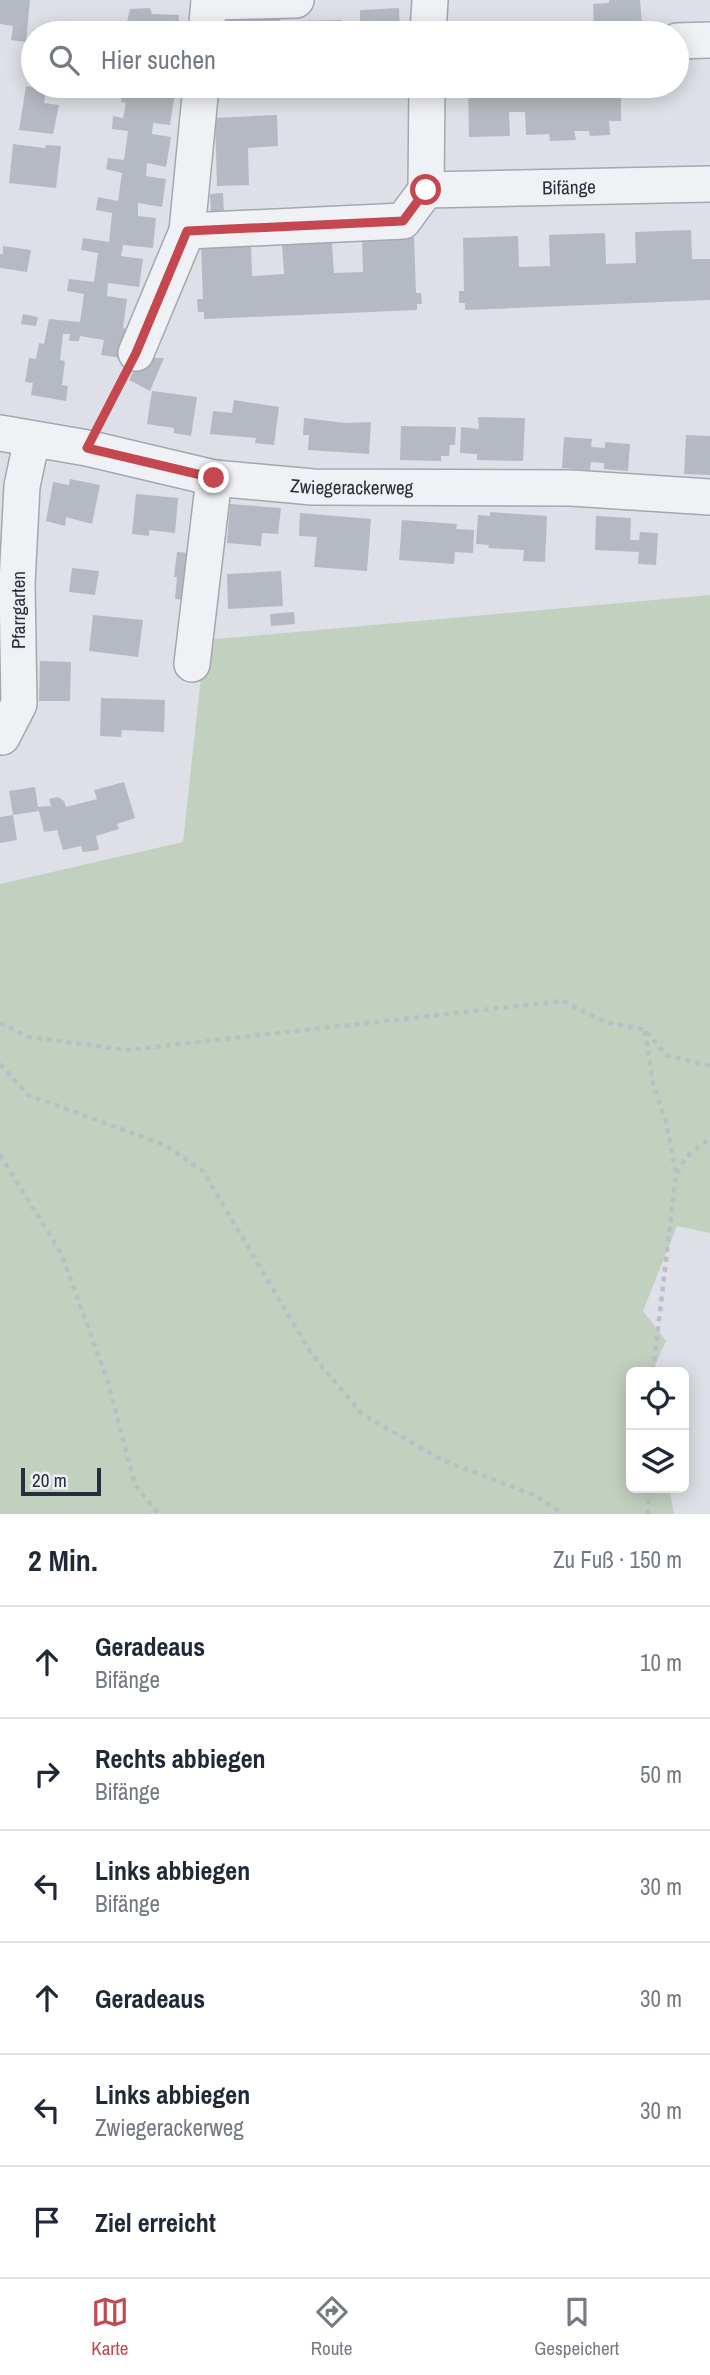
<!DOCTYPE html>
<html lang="de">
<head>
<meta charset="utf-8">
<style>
	:root { --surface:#fff; --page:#f2f2f3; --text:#1f2937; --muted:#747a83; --line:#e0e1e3; --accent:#c54850 }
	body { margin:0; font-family:"Archivo Narrow",sans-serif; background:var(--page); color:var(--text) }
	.controls { position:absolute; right:21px; bottom:21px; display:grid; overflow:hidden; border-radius:10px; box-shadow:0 4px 18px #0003 }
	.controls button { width:63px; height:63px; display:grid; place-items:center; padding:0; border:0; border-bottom:2px solid var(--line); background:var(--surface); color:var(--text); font:35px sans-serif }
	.scale { position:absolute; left:21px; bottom:18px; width:80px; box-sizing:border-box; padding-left:7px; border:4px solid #282d3c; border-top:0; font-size:19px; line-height:24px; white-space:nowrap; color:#282d3c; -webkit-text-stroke:5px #edeff4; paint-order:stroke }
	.stop { position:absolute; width:21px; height:21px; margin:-16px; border:5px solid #c54850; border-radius:50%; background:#fff }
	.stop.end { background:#c54850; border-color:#fff; box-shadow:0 2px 7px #0008 }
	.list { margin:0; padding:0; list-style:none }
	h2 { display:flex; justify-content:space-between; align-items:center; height:91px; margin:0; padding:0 28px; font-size:30px }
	h2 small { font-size:23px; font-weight:400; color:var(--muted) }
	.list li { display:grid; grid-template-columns:46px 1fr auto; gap:21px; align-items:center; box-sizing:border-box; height:112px; padding:0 28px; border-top:2px solid var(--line) }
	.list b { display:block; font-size:26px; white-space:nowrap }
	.list p { margin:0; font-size:23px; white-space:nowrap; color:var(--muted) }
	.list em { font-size:23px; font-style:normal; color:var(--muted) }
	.icon { flex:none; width:38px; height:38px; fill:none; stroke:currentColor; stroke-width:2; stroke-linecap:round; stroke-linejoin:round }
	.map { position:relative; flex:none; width:710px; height:1514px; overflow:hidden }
	.search { position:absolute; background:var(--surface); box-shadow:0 4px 18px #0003; left:21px; right:21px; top:21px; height:77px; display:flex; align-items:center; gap:18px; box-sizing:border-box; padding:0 24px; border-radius:38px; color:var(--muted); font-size:26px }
	.sheet { height:763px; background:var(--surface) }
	nav { display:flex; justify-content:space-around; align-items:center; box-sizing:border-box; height:98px; border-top:2px solid var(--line); background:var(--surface); font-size:19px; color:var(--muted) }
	nav a { display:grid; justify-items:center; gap:4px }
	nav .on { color:var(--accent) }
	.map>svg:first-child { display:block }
	.green { fill:#c2d0bf }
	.building { fill:#b5b9c3 }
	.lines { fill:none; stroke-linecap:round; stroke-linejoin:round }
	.minor-casing { stroke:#a3a7b0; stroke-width:38 }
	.path { stroke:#bcbec5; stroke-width:4.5; stroke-dasharray:5 5; stroke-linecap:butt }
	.minor { stroke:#f0f1f5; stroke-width:35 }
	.route { stroke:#c54850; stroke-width:9 }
	.labels { text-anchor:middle; stroke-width:5; stroke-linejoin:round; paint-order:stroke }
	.street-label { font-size:19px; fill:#282d3c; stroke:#edeff4 }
</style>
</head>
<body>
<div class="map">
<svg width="710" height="1514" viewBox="0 0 710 1514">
	<rect width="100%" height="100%" fill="#dde0e6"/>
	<!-- green -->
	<polygon class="green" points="710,595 710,1233 677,1226 643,1311 666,1341 652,1372 631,1372 631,1488 669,1488 674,1514 0,1514 0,884 183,842 205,640"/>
	<!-- building -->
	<g class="building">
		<polygon points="0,0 30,0 26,42 11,40 13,26 0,24"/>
		<polygon points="609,0 640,0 642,24 594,26 593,4 609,3"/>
		<polygon points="150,8 152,14 179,15 178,33 131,33 126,27 130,9"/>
		<polygon points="399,8 400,33 360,33 360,10"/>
		<polygon points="280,16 281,33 227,33 227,17"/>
		<polygon points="341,20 342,33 293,33 293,21"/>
		<polygon points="457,21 482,21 482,31 458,31"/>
		<polygon points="26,86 46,89 44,103 59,105 53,134 19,130"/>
		<polygon points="129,86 176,86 170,125 153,123 152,134 171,137 166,167 147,163 146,176 166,179 162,207 138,203 138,216 156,218 153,248 123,245 121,256 143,259 139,287 108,283 107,296 127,299 123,328 126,329 122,358 101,355 104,340 80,336 79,341 69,341 70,334 63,334 60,360 65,361 62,385 68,386 66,401 31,395 33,383 25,382 29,358 36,359 39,343 44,344 49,319 80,322 84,294 67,291 69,279 94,282 98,253 81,250 83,238 109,242 112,213 96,210 98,197 118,201 122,173 106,169 108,158 124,160 128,131 112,129 113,116 123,118 126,103 121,102 123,92 128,93"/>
		<polygon points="468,86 621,86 621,121 609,121 610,135 590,136 589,131 574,131 576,140 550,141 549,134 526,135 525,112 509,112 510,136 469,137"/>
		<polygon points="277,115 278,146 248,148 249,185 217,186 215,118"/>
		<polygon points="13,144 45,148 46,145 61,146 56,188 9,183"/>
		<polygon points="223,193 224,215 211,216 210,194"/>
		<polygon points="691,230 692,259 710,259 710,300 465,310 465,303 459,303 459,291 464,291 463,238 518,236 519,267 550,266 549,235 605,233 606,264 636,263 635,232"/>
		<polygon points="414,237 416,293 421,293 422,304 417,304 417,310 204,319 204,312 198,312 197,299 203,299 201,246 251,244 252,276 284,274 282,245 332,243 334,273 363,272 362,240"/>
		<polygon points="3,246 31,250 27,272 0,268 0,254 3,254"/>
		<polygon points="23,314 38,317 36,326 21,324"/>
		<polygon points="140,358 164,358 150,391 129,380"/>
		<polygon points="152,391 197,397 191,436 174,433 174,428 147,424"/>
		<polygon points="234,400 279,407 274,445 255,443 256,438 210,434 213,411 232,413"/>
		<polygon points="478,417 525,418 523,461 477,460 477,454 460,453 461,427 479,429"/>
		<polygon points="304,418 345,423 371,422 369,454 308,450 309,435 303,435"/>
		<polygon points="401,426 456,427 455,445 450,445 449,456 441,456 441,461 400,460"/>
		<polygon points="686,435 710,436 710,475 684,474"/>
		<polygon points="564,437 592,439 591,447 605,448 605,442 630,444 628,471 604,469 604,463 591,462 590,470 562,468"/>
		<polygon points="70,479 100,485 92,524 66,517 65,526 46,521 53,482 69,485"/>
		<polygon points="136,494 178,498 175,533 149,530 149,536 132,534"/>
		<polygon points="230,504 281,508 278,534 262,533 261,546 227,543"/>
		<polygon points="490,512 547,516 545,562 523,561 524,550 488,548 489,545 476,544 478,515 490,516"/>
		<polygon points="300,513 371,519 367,571 314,567 317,537 299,536"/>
		<polygon points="596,516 631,518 630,540 639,540 640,532 658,533 656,565 638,564 639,552 595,550"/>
		<polygon points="402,520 457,524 456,529 474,530 473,553 455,552 454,564 399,560"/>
		<polygon points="177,552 200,554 194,601 175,599 177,577 174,577"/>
		<polygon points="72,568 99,571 95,595 69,592"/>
		<polygon points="281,571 283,606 228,609 227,574"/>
		<polygon points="294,612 295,624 271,626 270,614"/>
		<polygon points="93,615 143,620 138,657 89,651"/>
		<polygon points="40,661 71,662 70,701 39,701"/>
		<polygon points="101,698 165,700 164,732 122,730 121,737 100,736"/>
		<polygon points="124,782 135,818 117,824 119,829 96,836 99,850 83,852 81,846 63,850 57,830 44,832 39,811 13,815 9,791 35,787 38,807 51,806 49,799 58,797 64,801 66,807 97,799 94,790"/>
		<polygon points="13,815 17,840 0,843 0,817"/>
	</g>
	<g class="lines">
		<defs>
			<g id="minor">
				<polyline points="209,0 209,2 296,0"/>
				<polyline points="206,33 209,2"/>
				<polyline points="428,33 430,0"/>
				<polyline points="677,41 710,40"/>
				<path id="s1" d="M 427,86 L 426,190 L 710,184"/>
				<polyline points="187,231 403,221 426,190"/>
				<polyline points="136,353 187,231 201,86"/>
				<path id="s2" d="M 0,433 L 87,448 L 214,478 L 313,487 L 571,488 L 710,497"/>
				<polyline points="192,664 214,478"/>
				<polyline points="2,737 19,704 17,583 22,486 32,439"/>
			</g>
		</defs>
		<!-- minor casing -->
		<use href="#minor" class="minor-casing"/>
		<!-- path -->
		<g class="path">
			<polyline points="101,421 123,378"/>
			<polyline points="0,1023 29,1037 127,1050 563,1001 606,1022 645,1030 666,1055 710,1066"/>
			<polyline points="645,1031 653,1084 666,1122 676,1174 653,1372"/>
			<polyline points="0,1064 28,1095 165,1145 203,1171 311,1353 362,1414 442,1460 534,1495 563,1514"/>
			<polyline points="0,1155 61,1253 108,1382 135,1485 159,1514"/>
			<polyline points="677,1173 686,1157 710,1138"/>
			<polyline points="648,1514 648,1488"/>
		</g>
		<!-- minor -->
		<use href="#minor" class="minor"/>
	</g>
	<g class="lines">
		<!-- route -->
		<polyline class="route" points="214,478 87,448 136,353 187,231 403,221 426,190"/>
	</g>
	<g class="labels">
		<!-- street labels -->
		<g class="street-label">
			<text dy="7" stroke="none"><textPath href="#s1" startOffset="247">Bifänge</textPath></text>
			<text dy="7" stroke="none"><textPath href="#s2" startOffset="357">Zwiegerackerweg</textPath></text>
			<text transform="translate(18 610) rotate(-90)" y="7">Pfarrgarten</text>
		</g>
	</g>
</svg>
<div class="controls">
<button><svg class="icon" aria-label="locate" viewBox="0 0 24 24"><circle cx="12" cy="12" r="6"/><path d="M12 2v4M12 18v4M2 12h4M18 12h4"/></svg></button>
<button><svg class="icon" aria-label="layers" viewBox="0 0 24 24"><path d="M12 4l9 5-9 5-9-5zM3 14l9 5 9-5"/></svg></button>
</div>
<div class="scale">20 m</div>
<div class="stop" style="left:426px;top:190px"></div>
<div class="stop end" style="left:214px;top:478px"></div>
<div class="search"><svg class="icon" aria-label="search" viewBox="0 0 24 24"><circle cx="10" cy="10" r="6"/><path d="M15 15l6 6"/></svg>Hier suchen</div>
</div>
<section class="sheet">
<h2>2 Min.<small>Zu Fuß · 150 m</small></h2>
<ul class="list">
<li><svg class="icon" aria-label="ahead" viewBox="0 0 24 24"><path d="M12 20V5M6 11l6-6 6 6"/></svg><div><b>Geradeaus</b><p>Bifänge</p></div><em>10 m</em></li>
<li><svg class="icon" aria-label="right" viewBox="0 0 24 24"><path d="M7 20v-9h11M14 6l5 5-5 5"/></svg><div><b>Rechts abbiegen</b><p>Bifänge</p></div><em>50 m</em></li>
<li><svg class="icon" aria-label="left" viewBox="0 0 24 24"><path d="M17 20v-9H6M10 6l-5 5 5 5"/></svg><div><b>Links abbiegen</b><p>Bifänge</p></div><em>30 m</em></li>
<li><svg class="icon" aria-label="ahead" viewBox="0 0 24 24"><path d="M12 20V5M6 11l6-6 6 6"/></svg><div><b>Geradeaus</b></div><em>30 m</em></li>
<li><svg class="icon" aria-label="left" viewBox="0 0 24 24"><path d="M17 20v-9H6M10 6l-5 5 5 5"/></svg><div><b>Links abbiegen</b><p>Zwiegerackerweg</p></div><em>30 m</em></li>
<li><svg class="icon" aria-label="arrive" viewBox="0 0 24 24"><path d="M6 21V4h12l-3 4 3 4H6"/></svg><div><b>Ziel erreicht</b></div></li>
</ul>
</section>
<nav>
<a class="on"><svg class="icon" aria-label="map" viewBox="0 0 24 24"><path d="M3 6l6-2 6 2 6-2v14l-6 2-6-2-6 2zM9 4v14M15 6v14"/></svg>Karte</a>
<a><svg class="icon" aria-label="directions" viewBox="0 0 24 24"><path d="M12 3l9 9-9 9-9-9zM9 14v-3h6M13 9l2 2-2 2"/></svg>Route</a>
<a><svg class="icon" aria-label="saved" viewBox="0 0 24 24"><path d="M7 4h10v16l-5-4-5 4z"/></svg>Gespeichert</a>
</nav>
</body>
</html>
